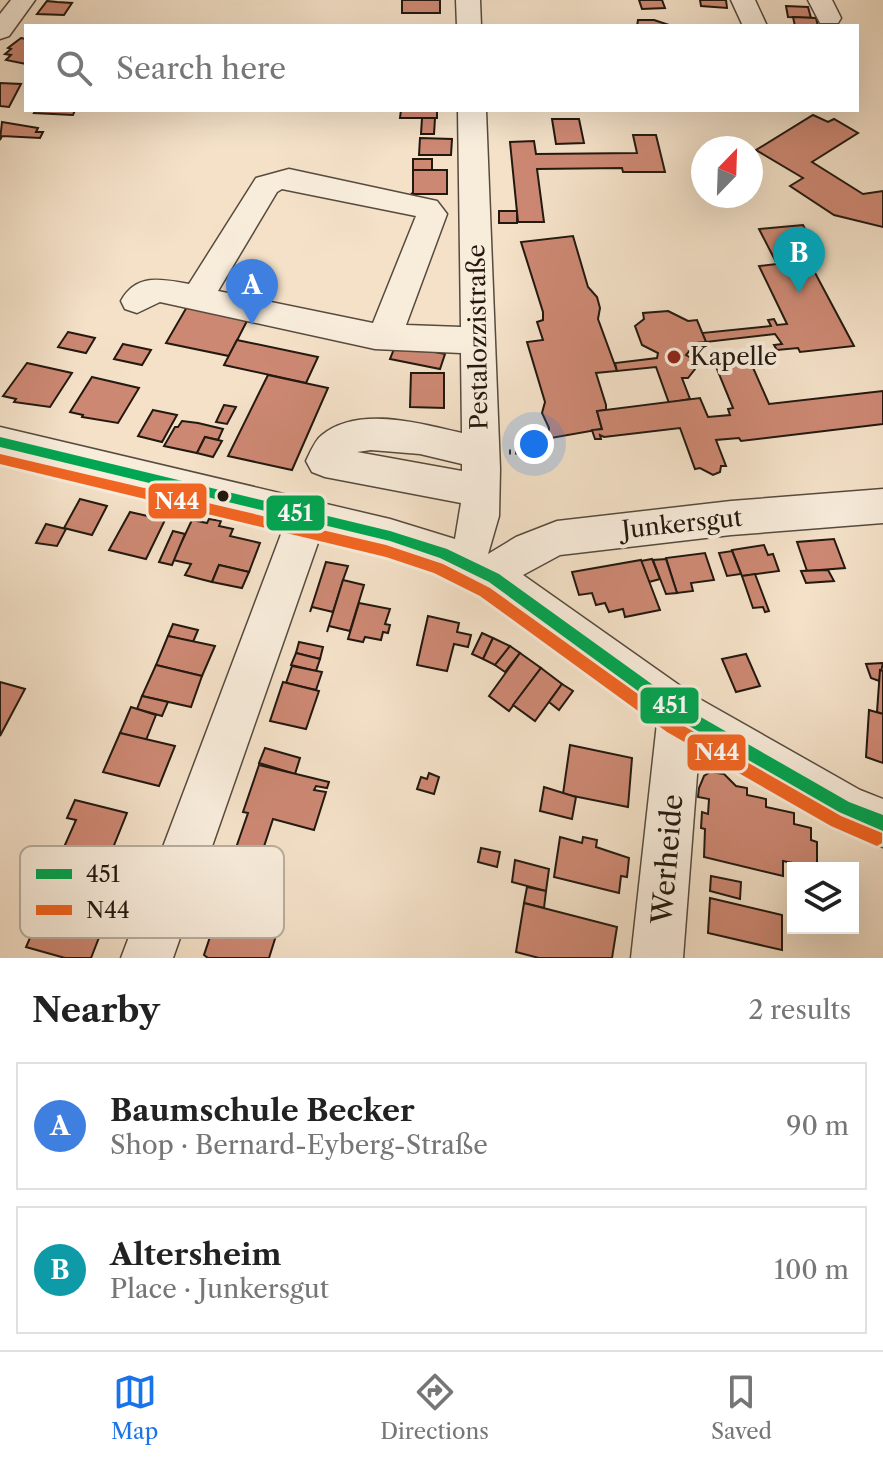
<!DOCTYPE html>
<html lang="en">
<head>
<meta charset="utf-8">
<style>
	:root { --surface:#fff; --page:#f2f2f2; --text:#222; --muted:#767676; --line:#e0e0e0; --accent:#1a73e8 }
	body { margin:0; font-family:"Libre Caslon Text",serif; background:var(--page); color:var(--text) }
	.controls { position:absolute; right:24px; bottom:24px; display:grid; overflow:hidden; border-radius:0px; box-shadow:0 8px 32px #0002 }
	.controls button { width:72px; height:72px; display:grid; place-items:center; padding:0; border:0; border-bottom:2px solid var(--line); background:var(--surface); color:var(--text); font:40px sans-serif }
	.compass { position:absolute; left:691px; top:136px; width:72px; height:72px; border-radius:50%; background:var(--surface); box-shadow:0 8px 32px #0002; rotate:23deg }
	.you { position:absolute; left:534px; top:444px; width:28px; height:28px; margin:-20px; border:6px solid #fff; border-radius:50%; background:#1a73e8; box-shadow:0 0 0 12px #1a73e833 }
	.badge { display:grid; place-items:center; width:52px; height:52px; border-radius:50%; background:var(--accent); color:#fff; font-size:26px; font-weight:700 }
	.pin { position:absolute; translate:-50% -66px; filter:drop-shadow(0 2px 4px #0008) }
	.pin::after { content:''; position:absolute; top:42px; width:28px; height:24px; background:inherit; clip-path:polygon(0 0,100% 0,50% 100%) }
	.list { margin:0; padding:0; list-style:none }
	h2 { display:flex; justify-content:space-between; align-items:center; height:104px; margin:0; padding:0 32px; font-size:34px }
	h2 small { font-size:26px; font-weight:400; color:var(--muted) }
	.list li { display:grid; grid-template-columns:52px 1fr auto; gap:24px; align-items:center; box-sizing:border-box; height:128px; margin:0 16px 16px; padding:0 16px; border:2px solid var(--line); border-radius:0px }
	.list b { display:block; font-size:30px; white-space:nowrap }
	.list p { margin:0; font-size:26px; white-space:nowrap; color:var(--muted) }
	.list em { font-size:26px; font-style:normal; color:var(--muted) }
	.icon { flex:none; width:44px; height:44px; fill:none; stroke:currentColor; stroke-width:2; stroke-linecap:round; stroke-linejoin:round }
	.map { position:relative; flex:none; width:883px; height:958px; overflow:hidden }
	.search { position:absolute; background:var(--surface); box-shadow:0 8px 32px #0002; left:24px; right:24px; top:24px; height:88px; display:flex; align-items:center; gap:20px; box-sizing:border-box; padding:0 28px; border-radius:0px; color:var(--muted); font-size:30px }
	.sheet { height:392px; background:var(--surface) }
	nav { display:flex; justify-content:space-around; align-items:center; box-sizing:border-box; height:112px; border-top:2px solid var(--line); background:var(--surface); font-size:22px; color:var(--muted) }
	nav a { display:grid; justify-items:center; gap:4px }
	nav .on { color:var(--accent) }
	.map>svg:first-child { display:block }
	.building { fill:#cd8873; stroke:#221910; stroke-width:2 }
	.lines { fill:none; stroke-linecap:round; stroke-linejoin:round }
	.minor-casing { stroke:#564b3e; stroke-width:3 }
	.path { stroke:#221910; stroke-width:5; stroke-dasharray:2 4; stroke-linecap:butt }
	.minor { fill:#f8ecdb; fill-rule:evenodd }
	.bus-1-casing { stroke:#f8ecdb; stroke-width:6 }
	.bus-2-casing { stroke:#f8ecdb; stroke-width:6 }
	.bus-1 { fill:#00a651; fill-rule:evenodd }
	.bus-2 { fill:#f26522; fill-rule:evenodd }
	.poi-dot { fill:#8f2418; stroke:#f8ecdb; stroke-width:3 }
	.bus-dot { fill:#221910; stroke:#f8ecdb; stroke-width:3 }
	.labels { text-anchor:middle; stroke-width:8; stroke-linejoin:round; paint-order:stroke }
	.street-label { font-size:24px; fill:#221910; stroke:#f8ecdb }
	.poi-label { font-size:24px; fill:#221910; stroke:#f8ecdb; text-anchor:start }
	.near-street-label { font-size:28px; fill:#221910; stroke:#f8ecdb }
	.key { fill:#f8ecdb; stroke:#b8ad9e; stroke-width:2 }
	.key-label { font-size:22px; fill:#221910 }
	.line-badge { stroke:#f8ecdb; stroke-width:3 }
	.badge-label { font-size:22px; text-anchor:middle; font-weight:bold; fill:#fff }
</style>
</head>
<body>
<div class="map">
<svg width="883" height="958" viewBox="0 0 883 958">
	<rect width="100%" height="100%" fill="#f4e1c8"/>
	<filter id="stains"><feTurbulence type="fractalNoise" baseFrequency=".0025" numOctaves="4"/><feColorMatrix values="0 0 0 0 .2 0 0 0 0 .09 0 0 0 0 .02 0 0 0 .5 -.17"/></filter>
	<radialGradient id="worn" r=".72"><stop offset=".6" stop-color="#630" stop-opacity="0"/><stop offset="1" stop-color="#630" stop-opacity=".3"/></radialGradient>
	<!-- building -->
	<g class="building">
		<rect x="402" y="0" width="38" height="13"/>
		<polygon points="639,0 662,0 665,8 642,9"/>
		<polygon points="700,0 726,0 727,8 701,6"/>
		<polygon points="47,1 57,2 72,3 64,15 37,14"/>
		<polygon points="786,6 808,7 811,18 788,17"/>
		<polygon points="793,17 816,18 818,26 795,26"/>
		<polygon points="654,20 672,26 637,26 638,20"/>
		<polygon points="21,38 26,39 26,64 6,60 11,55 5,54 11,49 8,48"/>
		<polygon points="0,83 21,84 9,107 0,106"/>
		<polygon points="36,110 75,110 73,115 34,113"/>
		<polygon points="401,110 437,110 437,118 400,118"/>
		<polygon points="813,115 828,122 834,119 858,133 812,162 863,194 883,191 883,227 834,215 790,186 803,178 756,150"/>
		<polygon points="422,118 435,118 434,134 421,134"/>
		<polygon points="552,119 579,119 584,143 556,144"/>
		<polygon points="2,122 38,128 36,132 43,132 40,138 2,136 0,140"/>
		<polygon points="633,135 656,135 665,172 623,172 622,168 537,169 544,222 518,222 510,142 534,141 536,154 637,153"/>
		<polygon points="420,138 452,139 451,155 419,155"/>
		<rect x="413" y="159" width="19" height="11"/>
		<polygon points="413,170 447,170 447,194 411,194 413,193"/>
		<rect x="499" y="211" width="18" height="12"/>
		<polygon points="803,225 818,253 805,254 854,346 800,352 798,348 777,350 774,345 782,344 775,334 706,342 702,333 771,326 768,320 774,319 777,325 787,324 759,266 777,264 759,229"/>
		<polygon points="573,236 588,287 597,297 600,308 598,319 617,371 596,373 606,405 606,410 597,411 602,429 551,438 548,436 549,428 542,413 545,402 527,342 543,340 537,322 543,320 543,312 521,242"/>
		<polygon points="188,305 249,317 229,356 166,343"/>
		<polygon points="668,311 688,321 697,320 706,342 696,343 686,355 691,358 695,369 688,378 682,378 690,399 669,403 656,367 617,371 615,363 657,358 658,353 642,345 635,326 644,319 643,313"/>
		<polygon points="68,332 95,338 86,353 58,347"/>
		<polygon points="237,340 318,357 306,383 224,365"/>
		<polygon points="123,344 151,350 142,365 114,359"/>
		<polygon points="396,344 445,354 440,369 390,359"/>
		<polygon points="747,354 769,404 883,391 883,424 741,441 739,438 716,440 726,466 721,466 720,472 713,475 700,468 695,469 680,428 604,437 600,435 601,439 595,439 592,430 602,429 597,411 700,398 708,417 730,415 728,409 733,408 712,357"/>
		<polygon points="27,363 72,373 50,407 14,402 16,399 3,396"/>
		<polygon points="411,373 444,373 444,408 410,407"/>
		<polygon points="268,375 328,388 292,470 228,456"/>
		<polygon points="92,377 139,388 118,423 82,417 83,415 70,412"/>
		<polygon points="224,405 236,407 227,424 216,422"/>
		<polygon points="153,410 177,415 162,442 138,436"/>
		<polygon points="182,421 198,423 223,429 218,440 205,437 197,453 164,446 175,427 178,427"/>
		<polygon points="205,437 222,441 213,457 197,453"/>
		<polygon points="80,499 107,506 92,535 64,528"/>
		<polygon points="130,512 165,520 146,559 109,550"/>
		<polygon points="209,519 221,521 219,526 233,529 230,536 260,543 249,572 219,565 212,582 185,575 191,564 173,560 192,520 207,523"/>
		<polygon points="46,524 66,529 57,546 36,543"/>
		<polygon points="173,531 185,534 174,560 172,565 159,562"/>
		<polygon points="834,539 845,568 807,571 797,542"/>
		<polygon points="764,545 768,555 773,554 779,571 742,576 732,550"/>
		<polygon points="732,551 741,574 727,576 719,553"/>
		<polygon points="705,553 714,580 691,583 693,591 677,593 666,558"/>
		<polygon points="652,559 660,579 649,582 641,561"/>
		<polygon points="666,559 677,593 666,594 653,560"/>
		<polygon points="641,560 660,610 625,617 623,609 609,612 605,603 596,605 592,593 579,595 572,572"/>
		<polygon points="326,562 348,566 343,580 333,612 312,607 310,612"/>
		<polygon points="219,565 249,572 242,588 212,582"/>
		<polygon points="828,570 834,581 806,583 801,571"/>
		<polygon points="755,574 769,611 765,612 763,607 753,608 742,576"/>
		<polygon points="343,580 364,585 350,631 329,626 327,632"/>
		<polygon points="359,603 390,609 385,624 390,625 388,633 383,632 381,640 365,637 363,642 348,639"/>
		<polygon points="428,616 459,623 457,632 471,635 468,647 454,644 447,671 417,665"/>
		<polygon points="173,624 198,630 193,642 168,636"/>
		<polygon points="482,633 493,638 483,659 472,654"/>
		<polygon points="168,636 215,646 202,676 156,665"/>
		<polygon points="493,638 510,646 495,665 483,659"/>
		<polygon points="299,642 323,647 320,659 296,653"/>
		<polygon points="510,646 520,653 505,672 495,665"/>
		<polygon points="296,653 320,659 316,671 291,665"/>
		<polygon points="520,653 541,668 509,711 489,696"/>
		<polygon points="746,654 760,686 736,692 722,659"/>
		<polygon points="883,663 879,681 871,678 866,664"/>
		<polygon points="156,665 202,676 191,707 142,696"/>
		<polygon points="292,666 322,672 316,690 286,683"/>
		<polygon points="541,668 562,684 535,721 513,705"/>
		<polygon points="880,670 883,671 883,714 877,712"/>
		<polygon points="0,682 25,689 0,736"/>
		<polygon points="283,682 319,691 306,729 270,721"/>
		<polygon points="562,684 573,691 559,710 549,702"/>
		<polygon points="142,696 168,702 162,716 137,709"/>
		<polygon points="131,707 156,715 146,740 120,733"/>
		<polygon points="869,710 883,714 883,763 866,757"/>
		<polygon points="120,733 175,746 159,786 103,772"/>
		<polygon points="570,745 632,758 628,807 563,794"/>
		<polygon points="265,748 300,758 295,774 259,763"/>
		<polygon points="259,765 329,782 327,788 316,786 314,790 326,792 314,830 273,819 253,880 227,874 248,813 243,812"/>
		<polygon points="710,772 724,774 736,786 747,788 747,795 766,799 766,807 794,813 794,824 811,828 811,840 817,842 817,868 783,861 783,876 704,857 705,829 701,828 702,812 708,814 709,799 698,797 699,788 704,776"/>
		<polygon points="429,773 439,777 434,794 417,789 421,777 427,779"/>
		<polygon points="544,787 576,797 572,819 540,811"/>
		<polygon points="75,800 127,813 102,875 57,863 76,820 67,818"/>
		<polygon points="560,837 582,843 583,837 597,840 596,847 629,858 627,877 621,876 619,893 554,877"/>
		<polygon points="481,848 500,852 497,867 478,862"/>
		<polygon points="515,860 549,869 546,891 512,882"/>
		<polygon points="711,876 741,882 740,899 710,891"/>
		<polygon points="527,887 546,891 544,908 524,903"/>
		<polygon points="48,896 109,912 91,958 65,958 26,947"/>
		<polygon points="710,898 782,915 782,950 708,933"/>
		<polygon points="524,903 617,927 612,958 539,958 516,952"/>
		<polygon points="219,910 279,926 269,958 208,958 204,955"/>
	</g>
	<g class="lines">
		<defs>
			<g id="minor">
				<polygon points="11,0 35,0 9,36 0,39 0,14"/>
				<polygon points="456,0 480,0 481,26 457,26"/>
				<polygon points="731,0 755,0 767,26 743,26"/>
				<polygon points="808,0 832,0 841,18 838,23 820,23"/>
				<path d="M 458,110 L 486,110 L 500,469 L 499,516 L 488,554 L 516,537 L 557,521 L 731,501 L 883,489 L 883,523 L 731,535 L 560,555 L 523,575 L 696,697 L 860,790 L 883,799 L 883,847 L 827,824 L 699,749 L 683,958 L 631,958 L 657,723 L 480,591 C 429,563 376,549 320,537 L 173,958 L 121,958 L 283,529 L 0,457 L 0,427 L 390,519 L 455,539 L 461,503 L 325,477 L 312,472 L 306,461 C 310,453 315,440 322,435 C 359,405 421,424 462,433 L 461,353 L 375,349 L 160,302 L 137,313 L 125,309 L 121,301 C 136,273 162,279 189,284 L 256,178 L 289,169 L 437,201 L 447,214 L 406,325 L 461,327 ZM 282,189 L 416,216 L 373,323 L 218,291 L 277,192 ZM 371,450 L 420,454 L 462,464 L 462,471 L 357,452 Z"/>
			</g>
		</defs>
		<!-- minor casing -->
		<use href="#minor" class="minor-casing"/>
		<!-- path -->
		<polyline class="path" points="509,452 528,452"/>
		<!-- minor -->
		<use href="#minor" class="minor"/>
		<defs>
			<polygon id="bus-1" points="0,437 390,531 447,549 499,574 685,708 849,802 883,815 883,831 839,812 675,718 489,582 440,558 390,541 0,447"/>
			<polygon id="bus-2" points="0,454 386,545 443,564 490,588 677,722 841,816 882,833 882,843 877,846 831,826 667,732 480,596 434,573 386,557 0,464"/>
		</defs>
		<!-- bus-1 casing -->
		<use href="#bus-1" class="bus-1-casing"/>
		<!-- bus-2 casing -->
		<use href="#bus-2" class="bus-2-casing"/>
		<!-- bus-1 -->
		<use href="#bus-1" class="bus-1"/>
		<!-- bus-2 -->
		<use href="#bus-2" class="bus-2"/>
	</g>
	<!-- markers -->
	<circle class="poi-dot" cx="674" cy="357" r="8"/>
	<circle class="bus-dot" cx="223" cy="496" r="7"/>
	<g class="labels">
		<!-- street labels -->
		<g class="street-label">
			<text transform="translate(478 337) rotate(-91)" y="8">Pestalozzistraße</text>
			<text transform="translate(682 524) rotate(-6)" y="8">Junkersgut</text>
		</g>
		<!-- poi labels -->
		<g class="poi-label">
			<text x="690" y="365">Kapelle</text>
		</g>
		<!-- near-street labels -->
		<g class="near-street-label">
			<text transform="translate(667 859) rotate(-85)" y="10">Werheide</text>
		</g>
	</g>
	<!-- legend -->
	<rect x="20" y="846" width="264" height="92" rx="12" class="key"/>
	<rect x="36" y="869" width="36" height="10" fill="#00a651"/>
	<rect x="36" y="905" width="36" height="10" fill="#f26522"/>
	<g class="key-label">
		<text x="86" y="882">451</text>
		<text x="86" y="918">N44</text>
	</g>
	<g class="line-badge">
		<rect x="147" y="482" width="61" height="38" rx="8" fill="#f26522"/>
		<rect x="265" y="494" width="61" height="38" rx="8" fill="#00a651"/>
		<rect x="639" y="686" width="61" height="39" rx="8" fill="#00a651"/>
		<rect x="686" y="733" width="61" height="39" rx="8" fill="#f26522"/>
	</g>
	<g class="badge-label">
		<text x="177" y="509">N44</text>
		<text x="295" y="521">451</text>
		<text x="670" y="713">451</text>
		<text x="717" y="760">N44</text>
	</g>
	<rect width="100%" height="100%" filter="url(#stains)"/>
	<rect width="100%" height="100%" fill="url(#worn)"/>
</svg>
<div class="controls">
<button><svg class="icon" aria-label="layers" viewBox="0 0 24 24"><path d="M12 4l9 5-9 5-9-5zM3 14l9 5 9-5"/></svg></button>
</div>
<svg class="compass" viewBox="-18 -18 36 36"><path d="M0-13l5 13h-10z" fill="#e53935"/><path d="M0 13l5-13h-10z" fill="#767676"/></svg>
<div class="you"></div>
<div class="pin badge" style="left:252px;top:325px;background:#3f7fe0">A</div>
<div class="pin badge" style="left:799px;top:293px;background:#0f9aa8">B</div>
<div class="search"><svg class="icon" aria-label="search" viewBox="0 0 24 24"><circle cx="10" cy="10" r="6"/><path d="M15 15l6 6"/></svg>Search here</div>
</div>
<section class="sheet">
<h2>Nearby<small>2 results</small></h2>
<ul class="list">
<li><span class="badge" style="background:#3f7fe0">A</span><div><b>Baumschule Becker</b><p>Shop · Bernard-Eyberg-Straße</p></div><em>90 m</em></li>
<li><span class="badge" style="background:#0f9aa8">B</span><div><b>Altersheim</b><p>Place · Junkersgut</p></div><em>100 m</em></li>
</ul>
</section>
<nav>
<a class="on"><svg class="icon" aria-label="map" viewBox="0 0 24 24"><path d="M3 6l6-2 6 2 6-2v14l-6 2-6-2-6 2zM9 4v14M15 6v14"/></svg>Map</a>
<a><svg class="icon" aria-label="directions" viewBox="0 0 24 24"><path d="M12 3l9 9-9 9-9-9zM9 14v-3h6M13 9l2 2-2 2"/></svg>Directions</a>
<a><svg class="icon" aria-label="saved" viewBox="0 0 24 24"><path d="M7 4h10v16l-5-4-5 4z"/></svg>Saved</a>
</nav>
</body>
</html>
